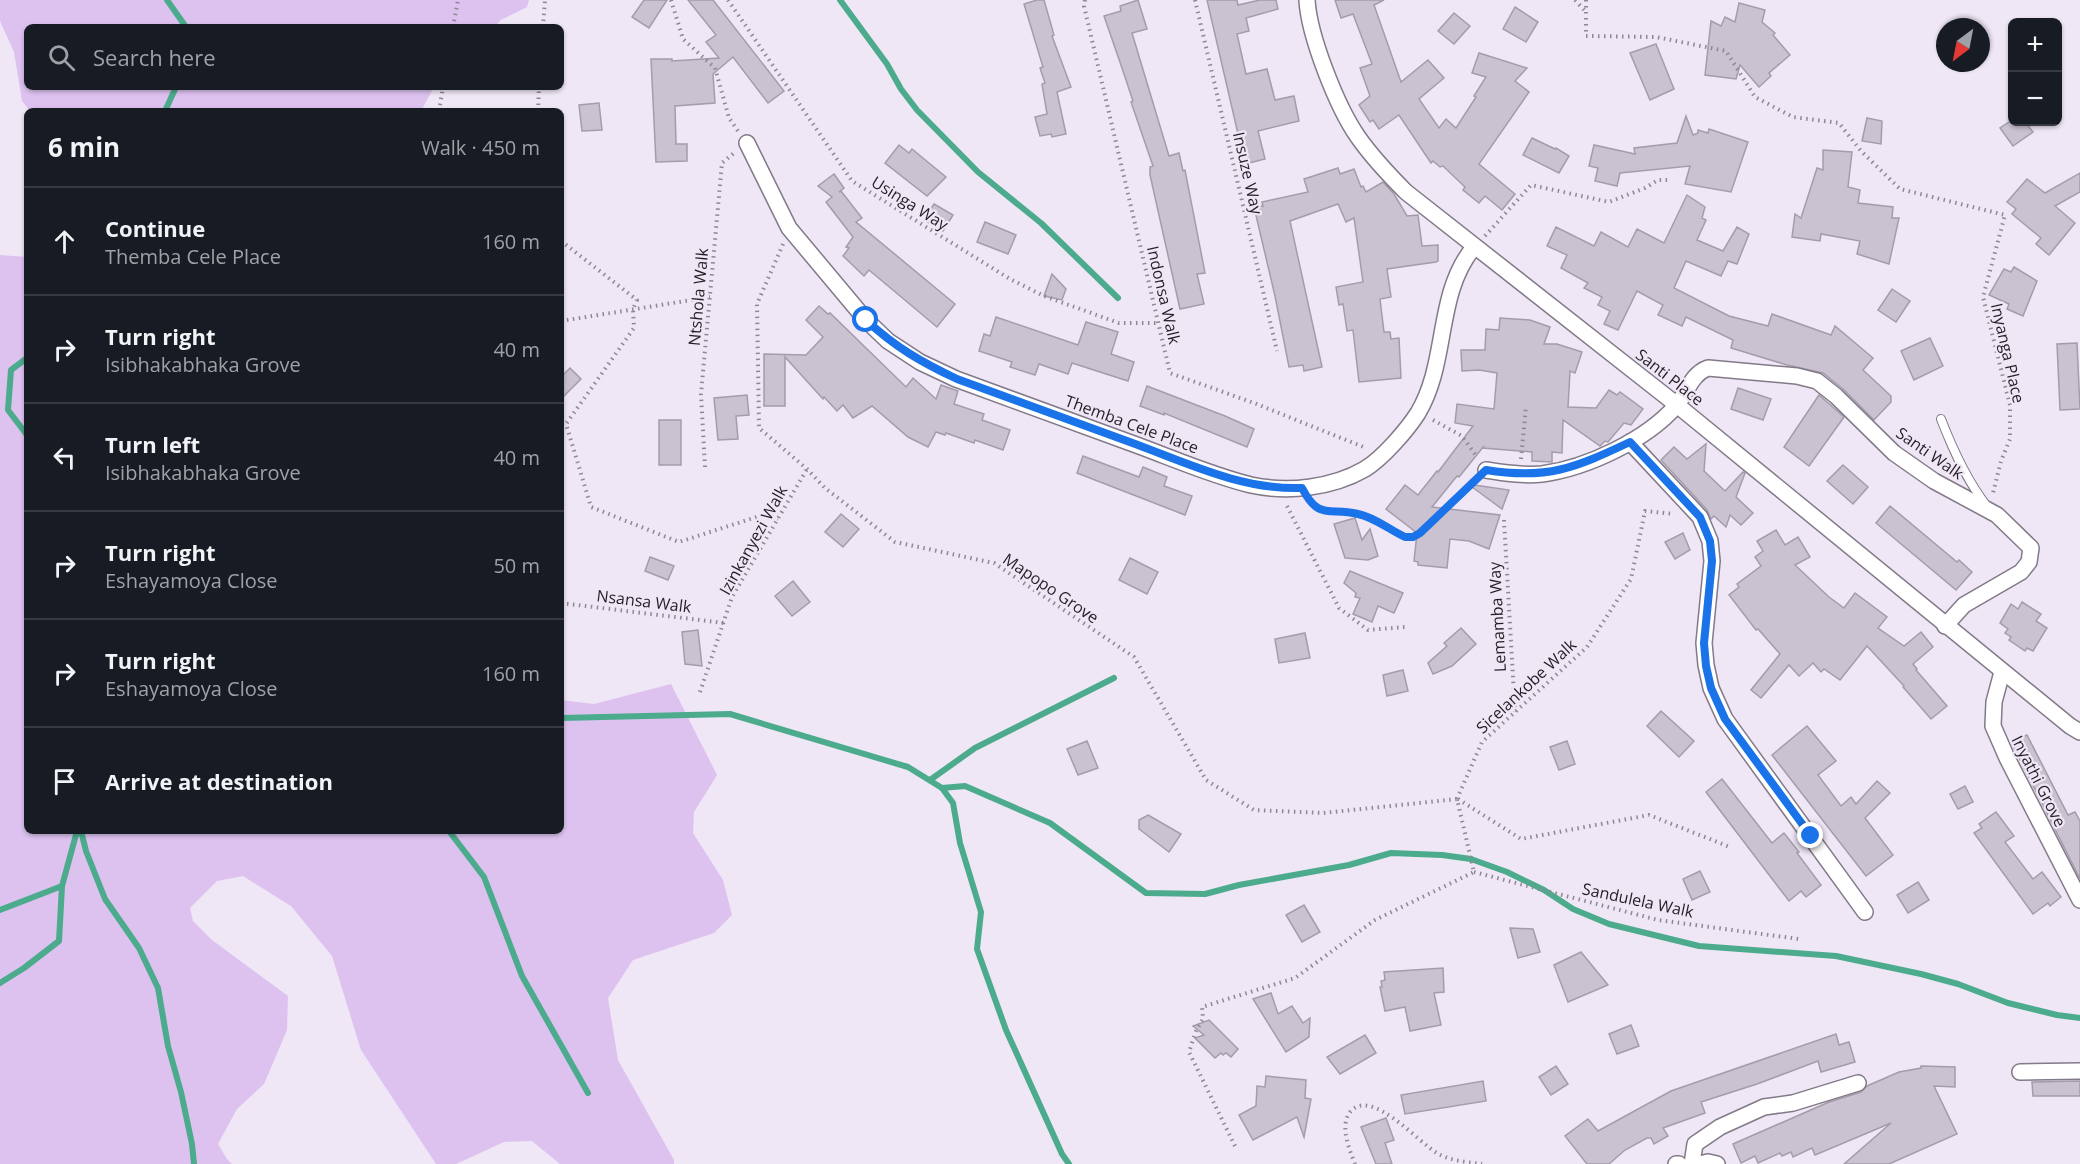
<!DOCTYPE html>
<html lang="en">
<head>
<meta charset="utf-8">
<style>
	:root { --surface:#171b24; --page:#242831; --text:#f1f3f6; --muted:#9ea1a6; --line:#363941 }
	body { margin:0; font-family:"Open Sans",sans-serif; background:var(--page); color:var(--text) }
	.controls { position:absolute; right:18px; top:18px; display:grid; overflow:hidden; border-radius:9px; box-shadow:0 2px 4px #0004 }
	.controls button { width:54px; height:54px; display:grid; place-items:center; padding:0; border:0; border-bottom:2px solid var(--line); background:var(--surface); color:var(--text); font:30px sans-serif }
	.compass { position:absolute; left:1936px; top:18px; width:54px; height:54px; border-radius:50%; background:var(--surface); box-shadow:0 2px 4px #0004; rotate:212deg }
	.stop { position:absolute; width:18px; height:18px; margin:-14px; border:4px solid #1a73e8; border-radius:50%; background:#fff }
	.stop.end { background:#1a73e8; border-color:#fff; box-shadow:0 2px 6px #0008 }
	.list { margin:0; padding:0; list-style:none }
	h2 { display:flex; justify-content:space-between; align-items:center; height:78px; margin:0; padding:0 24px; font-size:26px }
	h2 small { font-size:20px; font-weight:400; color:var(--muted) }
	.list li { display:grid; grid-template-columns:39px 1fr auto; gap:18px; align-items:center; box-sizing:border-box; height:108px; padding:0 24px; border-top:2px solid var(--line) }
	.list b { display:block; font-size:22px; white-space:nowrap }
	.list p { margin:0; font-size:20px; white-space:nowrap; color:var(--muted) }
	.list em { font-size:20px; font-style:normal; color:var(--muted) }
	.icon { flex:none; width:33px; height:33px; fill:none; stroke:currentColor; stroke-width:2; stroke-linecap:round; stroke-linejoin:round }
	.map { position:relative; flex:none; width:2080px; height:1164px; overflow:hidden }
	.search { position:absolute; background:var(--surface); box-shadow:0 2px 4px #0004; left:24px; top:24px; width:540px; height:66px; display:flex; align-items:center; gap:15px; box-sizing:border-box; padding:0 21px; border-radius:9px; color:var(--muted); font-size:22px }
	.panel { position:absolute; background:var(--surface); box-shadow:0 2px 4px #0004; left:24px; top:108px; width:540px; height:726px; border-radius:9px }
	.map>svg:first-child { display:block }
	.green { fill:#ddc2f0 }
	.lines { fill:none; stroke-linecap:round; stroke-linejoin:round }
	.stream { stroke:#4bab8c; stroke-width:6 }
	.building { fill:#cac1d1; stroke:#a49cab; stroke-width:1.5 }
	.lane-casing { stroke:#827a88; stroke-width:10 }
	.street-casing { stroke:#827a88; stroke-width:18 }
	.path { stroke:#8e8893; stroke-width:4; stroke-dasharray:1.5 4.5; stroke-linecap:butt }
	.lane { stroke:#fff; stroke-width:8 }
	.street { stroke:#fff; stroke-width:15 }
	.route { stroke:#1a73e8; stroke-width:8 }
	.labels { text-anchor:middle; stroke-width:4.5; stroke-linejoin:round; paint-order:stroke }
	.street-label { font-size:16px; fill:#221f24; stroke:#efe6f6 }
</style>
</head>
<body>
<div class="map">
<svg width="2080" height="1164" viewBox="0 0 2080 1164">
	<rect width="100%" height="100%" fill="#efe6f6"/>
	<!-- green -->
	<g class="green">
		<polygon points="0,0 529,0 527,7 501,20 494,27 27,27 27,87 434,87 421,111 30,111 22,101 14,52 0,21"/>
		<polygon points="0,255 27,257 27,831 561,831 561,700 594,704 671,684 717,775 694,812 693,833 723,880 732,915 714,933 633,960 608,998 618,1060 674,1160 674,1164 560,1164 532,1141 504,1142 456,1164 436,1164 361,1050 332,956 291,906 243,876 217,881 190,908 193,921 212,940 288,996 287,1030 264,1084 237,1109 218,1144 227,1159 232,1164 0,1164"/>
	</g>
	<g class="lines">
		<!-- stream -->
		<g class="stream">
			<polyline points="167,0 186,27"/>
			<polyline points="840,0 887,64 901,89 917,110 978,172 1041,223 1118,298"/>
			<polyline points="165,111 176,87"/>
			<polyline points="27,358 11,370 8,410 27,435"/>
			<polyline points="561,718 730,714 908,767 942,788 953,803 960,843 981,912 977,949 1006,1030 1062,1154 1069,1164"/>
			<polyline points="930,780 975,748 1114,678"/>
			<polyline points="942,788 965,786 1050,823 1146,893 1205,894 1239,885 1349,865 1391,853 1442,855 1471,859 1507,872 1544,890 1573,909 1609,924 1699,946 1836,956 1921,974 1958,984 2008,1003 2057,1015 2080,1018"/>
			<polyline points="81,831 86,851 105,899 139,948 158,988 168,1046 181,1092 192,1144 194,1164"/>
			<polyline points="449,831 484,877 522,976 588,1093"/>
			<polyline points="0,910 62,886"/>
			<polyline points="0,983 24,968 59,941 62,886 77,831"/>
		</g>
	</g>
	<!-- building -->
	<g class="building">
		<polygon points="644,0 667,0 649,28 632,17"/>
		<polygon points="688,0 713,0 784,91 768,103 733,57 713,74 715,103 675,106 676,144 687,144 687,161 656,162 651,59 672,59 672,61 719,58 706,42 716,35"/>
		<polygon points="1037,0 1044,0 1054,35 1052,36 1071,87 1057,92 1066,134 1052,137 1051,134 1040,136 1035,117 1047,114 1042,84 1045,83 1040,68 1043,67 1024,4"/>
		<polygon points="1138,0 1147,29 1132,33 1169,156 1179,153 1183,171 1185,170 1205,273 1197,274 1204,304 1180,309 1150,175 1150,167 1153,166 1131,102 1133,101 1122,68 1104,16 1121,11 1120,6"/>
		<polygon points="1207,0 1237,0 1238,5 1260,0 1276,0 1278,9 1246,18 1249,31 1237,34 1246,74 1267,69 1275,100 1294,96 1299,121 1258,131 1265,159 1245,164"/>
		<polygon points="1335,0 1384,0 1374,5 1401,82 1428,60 1444,78 1419,99 1439,128 1446,119 1456,128 1476,97 1474,96 1486,77 1472,73 1479,53 1527,68 1515,81 1529,92 1479,164 1515,194 1502,210 1485,196 1479,203 1463,190 1465,187 1443,166 1440,167 1433,161 1431,163 1399,115 1379,129 1373,120 1370,122 1359,105 1370,96 1360,68 1372,64 1353,14 1341,18"/>
		<polygon points="1739,3 1765,10 1762,22 1775,33 1773,35 1790,55 1769,73 1771,76 1759,87 1740,65 1736,79 1705,75 1711,21 1721,26 1725,17 1735,22"/>
		<polygon points="1515,7 1538,22 1526,42 1503,29"/>
		<polygon points="1454,13 1470,26 1454,44 1438,31"/>
		<polygon points="1656,44 1674,89 1650,100 1630,53"/>
		<polygon points="599,103 602,130 582,131 579,105"/>
		<polygon points="1686,116 1693,135 1698,133 1698,130 1708,133 1709,129 1748,142 1731,192 1685,184 1690,166 1620,173 1617,186 1595,181 1598,168 1589,166 1594,145 1635,154 1634,148 1677,143"/>
		<polygon points="1867,118 1882,121 1881,144 1862,141"/>
		<polygon points="2009,122 2025,122 2033,132 2013,146 2000,128"/>
		<polygon points="1532,138 1555,149 1556,148 1569,156 1559,173 1523,155"/>
		<polygon points="899,145 909,153 912,149 946,177 927,196 885,163"/>
		<polygon points="1823,150 1852,152 1848,187 1860,190 1858,203 1893,207 1892,218 1899,218 1889,264 1857,254 1860,241 1821,234 1820,241 1792,237 1795,214 1801,218 1817,168 1823,170"/>
		<polygon points="1338,168 1340,174 1354,169 1361,187 1363,186 1366,192 1383,182 1394,194 1407,216 1418,215 1422,246 1438,245 1438,261 1436,262 1387,269 1391,297 1380,299 1384,332 1390,332 1391,339 1399,338 1401,378 1359,382 1353,330 1347,331 1343,304 1339,305 1336,287 1363,282 1354,218 1346,222 1338,204 1290,221 1322,367 1304,371 1303,365 1289,367 1275,296 1254,207 1263,206 1262,202 1308,192 1304,179"/>
		<polygon points="2080,173 2080,192 2055,206 2075,223 2049,255 2036,244 2041,238 2012,214 2016,209 2007,202 2027,179 2045,193"/>
		<polygon points="834,174 844,188 839,192 841,191 862,218 856,222 955,304 937,327 869,270 864,276 843,256 849,248 846,247 853,237 826,202 832,197 818,186"/>
		<polygon points="1687,195 1705,207 1702,218 1706,220 1697,240 1723,251 1737,227 1749,234 1737,264 1728,261 1721,276 1686,261 1674,288 1729,316 1768,326 1772,314 1831,335 1835,326 1873,358 1863,370 1891,396 1891,402 1874,420 1843,389 1823,373 1787,365 1731,348 1733,340 1686,317 1682,326 1658,315 1663,305 1637,291 1618,330 1604,324 1610,311 1598,305 1602,297 1584,288 1588,283 1561,268 1567,255 1547,246 1556,227 1594,246 1601,232 1628,247 1637,229 1664,243"/>
		<polygon points="934,204 953,215 943,231 924,220"/>
		<polygon points="985,222 1016,235 1008,254 977,242"/>
		<polygon points="2014,267 2037,281 2023,316 2007,309 2009,304 1989,295 2004,269 2011,272"/>
		<polygon points="1052,274 1066,289 1062,300 1044,296"/>
		<polygon points="1892,289 1910,301 1896,322 1878,310"/>
		<polygon points="819,306 828,314 830,313 906,387 913,378 936,399 941,385 958,391 954,404 984,414 982,420 1010,430 1003,450 975,440 974,443 946,433 945,435 936,432 928,447 908,437 872,406 853,418 843,405 837,411 824,397 823,399 785,357 785,406 764,406 764,354 806,355 823,337 806,320"/>
		<polygon points="996,317 1078,345 1086,322 1118,332 1111,354 1134,362 1128,381 1072,363 1068,374 1039,364 1035,375 1010,367 1012,362 979,351 984,334 990,336"/>
		<polygon points="1500,318 1530,320 1550,327 1544,344 1557,344 1582,352 1575,373 1570,371 1568,407 1596,408 1609,390 1617,395 1620,392 1643,409 1631,425 1624,423 1608,442 1605,441 1600,446 1563,420 1562,453 1552,452 1552,462 1532,461 1532,452 1483,448 1484,446 1459,477 1457,476 1432,507 1500,515 1489,549 1469,541 1450,539 1447,568 1418,565 1418,562 1414,561 1417,533 1386,509 1405,485 1418,495 1437,471 1438,472 1473,426 1455,423 1457,404 1494,409 1497,373 1479,370 1462,371 1461,350 1485,350 1486,329 1499,330"/>
		<polygon points="1930,338 1943,366 1914,380 1901,351"/>
		<polygon points="2077,343 2080,409 2060,410 2057,344"/>
		<polygon points="570,368 581,379 561,399 561,377"/>
		<polygon points="1147,386 1225,416 1254,429 1247,447 1164,413 1164,415 1140,406"/>
		<polygon points="1738,388 1771,399 1763,420 1731,409"/>
		<polygon points="747,395 749,415 736,416 738,439 718,440 714,398"/>
		<polygon points="1819,395 1844,417 1809,466 1784,447"/>
		<rect x="659" y="420" width="22" height="45"/>
		<polygon points="1706,444 1704,471 1725,491 1743,472 1745,473 1736,497 1753,513 1741,525 1730,515 1726,527 1714,516 1711,519 1707,510 1661,460 1674,447 1687,459"/>
		<polygon points="1083,456 1139,477 1143,467 1167,477 1164,486 1192,496 1185,515 1077,473"/>
		<polygon points="1843,465 1868,487 1853,504 1827,481"/>
		<polygon points="1468,484 1509,490 1502,509"/>
		<polygon points="1890,506 1957,562 1959,560 1972,572 1956,590 1876,523"/>
		<polygon points="841,514 859,529 843,547 825,532"/>
		<polygon points="1355,518 1362,540 1370,529 1378,556 1368,560 1345,558 1334,524"/>
		<polygon points="1776,530 1785,545 1798,537 1810,557 1795,565 1829,597 1844,608 1855,593 1887,617 1878,628 1904,646 1921,632 1933,647 1913,664 1917,669 1916,670 1947,706 1931,719 1903,687 1904,686 1867,646 1840,680 1824,669 1821,672 1813,663 1799,676 1789,665 1761,698 1751,690 1780,654 1758,629 1756,630 1729,595 1739,587 1737,584 1761,566 1755,557 1763,551 1757,541"/>
		<polygon points="1683,533 1690,550 1675,559 1665,542"/>
		<polygon points="650,557 674,566 668,580 645,571"/>
		<polygon points="1130,558 1158,572 1147,594 1119,580"/>
		<polygon points="1350,571 1403,593 1394,613 1378,606 1372,622 1353,614 1360,598 1355,597 1356,593 1344,583"/>
		<polygon points="793,581 810,602 792,616 775,596"/>
		<polygon points="2022,602 2041,614 2036,621 2047,628 2033,651 2027,648 2025,651 2009,640 2011,637 2005,633 2008,629 2000,623 2011,604 2018,609"/>
		<polygon points="1461,628 1476,644 1452,666 1433,674 1428,663 1447,646 1444,643"/>
		<polygon points="698,630 702,666 685,664 682,632"/>
		<polygon points="1305,633 1310,658 1279,663 1275,639"/>
		<polygon points="1403,670 1408,691 1387,696 1383,675"/>
		<polygon points="1661,711 1694,741 1679,757 1647,726"/>
		<polygon points="1807,726 1836,761 1818,775 1841,806 1851,797 1856,804 1877,781 1890,793 1865,818 1893,855 1866,876 1772,755"/>
		<polygon points="2027,735 2068,815 2075,812 2080,821 2080,879 2011,742"/>
		<polygon points="1087,741 1098,768 1078,775 1067,749"/>
		<polygon points="1567,741 1575,764 1559,770 1550,747"/>
		<polygon points="1722,779 1772,843 1784,833 1799,852 1797,853 1821,885 1806,897 1801,891 1789,901 1706,792"/>
		<polygon points="1965,786 1973,802 1958,809 1950,794"/>
		<polygon points="1996,812 2014,836 2005,842 2033,879 2042,872 2061,897 2050,906 2048,903 2033,914 1974,833 1982,828 1979,824"/>
		<polygon points="1148,815 1181,834 1169,852 1139,829 1139,820"/>
		<polygon points="1700,871 1710,892 1692,900 1683,879"/>
		<polygon points="1918,882 1929,900 1908,913 1897,895"/>
		<polygon points="1304,905 1320,932 1302,942 1286,915"/>
		<polygon points="1510,928 1533,929 1540,952 1518,958"/>
		<polygon points="1581,952 1608,985 1568,1002 1554,965"/>
		<polygon points="1443,968 1444,992 1434,993 1441,1025 1410,1031 1405,1007 1385,1011 1380,987 1382,987 1381,981 1385,980 1384,972"/>
		<polygon points="1271,993 1278,1014 1292,1006 1303,1023 1310,1018 1309,1037 1286,1052 1253,999"/>
		<polygon points="1209,1020 1238,1049 1231,1057 1226,1053 1223,1055 1221,1053 1215,1058 1195,1038 1204,1035 1193,1026"/>
		<polygon points="1631,1025 1639,1046 1617,1054 1609,1034"/>
		<polygon points="1836,1034 1839,1045 1849,1042 1855,1062 1821,1072 1818,1061 1757,1084 1701,1102 1705,1113 1663,1128 1668,1136 1654,1144 1651,1138 1647,1138 1625,1150 1609,1164 1587,1164 1565,1136 1588,1119 1598,1131 1671,1091"/>
		<polygon points="1365,1035 1376,1053 1340,1074 1327,1057"/>
		<polygon points="1556,1066 1568,1084 1551,1095 1539,1077"/>
		<polygon points="1921,1066 1955,1067 1955,1087 1934,1086 1957,1134 1889,1164 1844,1164 1891,1123 1815,1155 1812,1148 1793,1157 1791,1152 1782,1156 1780,1153 1758,1163 1755,1156 1741,1163 1733,1144 1829,1102 1861,1092 1867,1086 1899,1072 1921,1068"/>
		<polygon points="1266,1076 1306,1080 1305,1098 1311,1099 1304,1137 1297,1117 1253,1140 1239,1115 1256,1106 1257,1086 1265,1087"/>
		<polygon points="1483,1081 1486,1101 1405,1114 1401,1095"/>
		<polygon points="2080,1081 2080,1096 2033,1096 2032,1082"/>
		<polygon points="1386,1118 1394,1140 1385,1143 1392,1164 1376,1164 1361,1127"/>
	</g>
	<g class="lines">
		<defs>
			<path id="lane" d="M 1941,419 C 1953,450 1966,479 1986,505"/>
			<g id="street">
				<path d="M 1307,0 C 1309,36 1337,107 1358,137 C 1372,157 1389,175 1406,192 L 1677,405 L 2070,726 L 2080,732"/>
				<path d="M 747,143 L 789,228 L 866,320 L 888,341 L 920,362 L 956,379 C 1015,400 1073,422 1131,443 C 1170,457 1210,475 1251,485 C 1288,493 1332,488 1365,469 C 1383,458 1407,430 1418,413 C 1449,361 1435,294 1474,247"/>
				<polyline points="1630,442 1700,517 1710,541 1712,561 1704,643 1706,665 1711,688 1725,719 1865,912"/>
				<path d="M 1486,470 C 1504,473 1523,476 1542,474 C 1587,468 1646,440 1676,406 C 1687,393 1691,374 1708,368 L 1797,376 L 1817,381 L 1836,396 L 1894,453 L 1934,481 L 1997,515 L 2031,548 L 2029,562 L 2021,572 L 1964,605 L 1945,626"/>
				<polyline points="2002,672 1994,702 1993,726 2007,758 2080,900"/>
				<polyline points="2020,1072 2080,1071"/>
				<polyline points="1676,1164 1679,1164"/>
				<polyline points="1692,1164 1695,1144 1720,1127 1764,1107 1793,1103 1858,1083"/>
				<polyline points="1700,1164 1708,1162 1717,1164"/>
			</g>
		</defs>
		<!-- lane casing -->
		<use href="#lane" class="lane-casing"/>
		<!-- street casing -->
		<use href="#street" class="street-casing"/>
		<!-- path -->
		<g class="path">
			<polyline points="671,0 683,39 715,68 729,118 738,131"/>
			<polyline points="728,0 852,181 1010,279 1044,296 1119,323 1158,323"/>
			<polyline points="1085,0 1084,6 1170,373 1254,403 1366,448"/>
			<polyline points="1195,0 1277,351"/>
			<polyline points="1575,0 1586,12"/>
			<polyline points="1586,0 1586,36 1656,37 1726,51 1755,97 1793,117 1839,123 1861,151 1900,189 2005,215 1983,297 2010,405 2010,439 2001,461 1993,493"/>
			<polyline points="453,27 458,0"/>
			<polyline points="543,27 545,0"/>
			<polyline points="439,111 443,87"/>
			<polyline points="538,111 539,87"/>
			<polyline points="1485,236 1531,185 1609,202 1645,188 1658,180 1671,180"/>
			<polyline points="561,241 637,300 633,309 634,328 566,424 591,507 679,542 766,514 778,519"/>
			<polyline points="783,244 757,304 759,428 807,469 825,488 895,542 994,563 1134,657 1206,780 1254,810 1323,813 1457,799"/>
			<polyline points="561,321 710,297"/>
			<polyline points="1433,420 1462,436 1477,457"/>
			<polyline points="1521,459 1526,406"/>
			<polyline points="705,467 701,394 722,163 734,153"/>
			<polyline points="1311,504 1324,511 1358,514 1405,537 1413,537 1420,533 1475,480"/>
			<polyline points="1287,506 1339,608 1368,630 1405,627"/>
			<polyline points="1504,520 1515,712"/>
			<polyline points="561,603 724,623"/>
			<polyline points="700,692 732,597 807,469"/>
			<polyline points="1457,799 1482,742 1587,647 1631,579 1645,511 1674,514"/>
			<polyline points="1458,799 1521,839 1649,815 1730,847"/>
			<polyline points="1474,872 1658,920 1799,939"/>
			<polyline points="1235,1146 1189,1052 1196,1031 1203,1019 1202,1007 1295,978 1375,920 1474,872 1457,799"/>
			<path d="M 1355,1164 C 1349,1149 1339,1124 1351,1111 C 1372,1088 1419,1143 1437,1153 C 1450,1161 1467,1162 1482,1164"/>
		</g>
		<!-- lane -->
		<use href="#lane" class="lane"/>
		<!-- street -->
		<use href="#street" class="street"/>
	</g>
	<g class="lines">
		<!-- route -->
		<path class="route" d="M 866,320 C 895,347 921,362 957,379 C 1017,401 1077,423 1138,445 C 1191,465 1244,490 1302,488 C 1319,521 1329,507 1358,514 C 1374,517 1390,530 1405,537 L 1413,537 L 1420,533 L 1486,470 C 1547,480 1575,468 1630,442 L 1700,517 L 1710,541 L 1712,561 L 1704,643 L 1706,666 L 1711,688 L 1725,719 L 1811,836"/>
	</g>
	<g class="labels">
		<!-- street labels -->
		<g class="street-label">
			<text transform="translate(1248 173) rotate(77)" y="6">Insuze Way</text>
			<text transform="translate(910 203) rotate(32)" y="6">Usinga Way</text>
			<text transform="translate(1164 295) rotate(77)" y="6">Indonsa Walk</text>
			<text transform="translate(698 297) rotate(-85)" y="6">Ntshola Walk</text>
			<text transform="translate(2008 353) rotate(77)" y="6">Inyanga Place</text>
			<text transform="translate(1670 377) rotate(38)" y="6">Santi Place</text>
			<text transform="translate(1132 424) rotate(20)" y="6">Themba Cele Place</text>
			<text transform="translate(1930 453) rotate(35)" y="6">Santi Walk</text>
			<text transform="translate(753 540) rotate(-61)" y="6">Izinkanyezi Walk</text>
			<text transform="translate(1051 588) rotate(34)" y="6">Mapopo Grove</text>
			<text transform="translate(644 601) rotate(7)" y="6">Nsansa Walk</text>
			<text transform="translate(1497 617) rotate(-93)" y="6">Lemamba Way</text>
			<text transform="translate(1526 686) rotate(-43)" y="6">Sicelankobe Walk</text>
			<text transform="translate(2039 781) rotate(63)" y="6">Inyathi Grove</text>
			<text transform="translate(1638 900) rotate(12)" y="6">Sandulela Walk</text>
		</g>
	</g>
</svg>
<div class="controls">
<button>+</button>
<button>−</button>
</div>
<svg class="compass" viewBox="-18 -18 36 36"><path d="M0-13l5 13h-10z" fill="#e53935"/><path d="M0 13l5-13h-10z" fill="#9ea1a6"/></svg>
<div class="stop" style="left:866px;top:320px"></div>
<div class="stop end" style="left:1811px;top:836px"></div>
<div class="search"><svg class="icon" aria-label="search" viewBox="0 0 24 24"><circle cx="10" cy="10" r="6"/><path d="M15 15l6 6"/></svg>Search here</div>
<section class="panel">
<h2>6 min<small>Walk · 450 m</small></h2>
<ul class="list">
<li><svg class="icon" aria-label="ahead" viewBox="0 0 24 24"><path d="M12 20V5M6 11l6-6 6 6"/></svg><div><b>Continue</b><p>Themba Cele Place</p></div><em>160 m</em></li>
<li><svg class="icon" aria-label="right" viewBox="0 0 24 24"><path d="M7 20v-9h11M14 6l5 5-5 5"/></svg><div><b>Turn right</b><p>Isibhakabhaka Grove</p></div><em>40 m</em></li>
<li><svg class="icon" aria-label="left" viewBox="0 0 24 24"><path d="M17 20v-9H6M10 6l-5 5 5 5"/></svg><div><b>Turn left</b><p>Isibhakabhaka Grove</p></div><em>40 m</em></li>
<li><svg class="icon" aria-label="right" viewBox="0 0 24 24"><path d="M7 20v-9h11M14 6l5 5-5 5"/></svg><div><b>Turn right</b><p>Eshayamoya Close</p></div><em>50 m</em></li>
<li><svg class="icon" aria-label="right" viewBox="0 0 24 24"><path d="M7 20v-9h11M14 6l5 5-5 5"/></svg><div><b>Turn right</b><p>Eshayamoya Close</p></div><em>160 m</em></li>
<li><svg class="icon" aria-label="arrive" viewBox="0 0 24 24"><path d="M6 21V4h12l-3 4 3 4H6"/></svg><div><b>Arrive at destination</b></div></li>
</ul>
</section>
</div>
</body>
</html>
